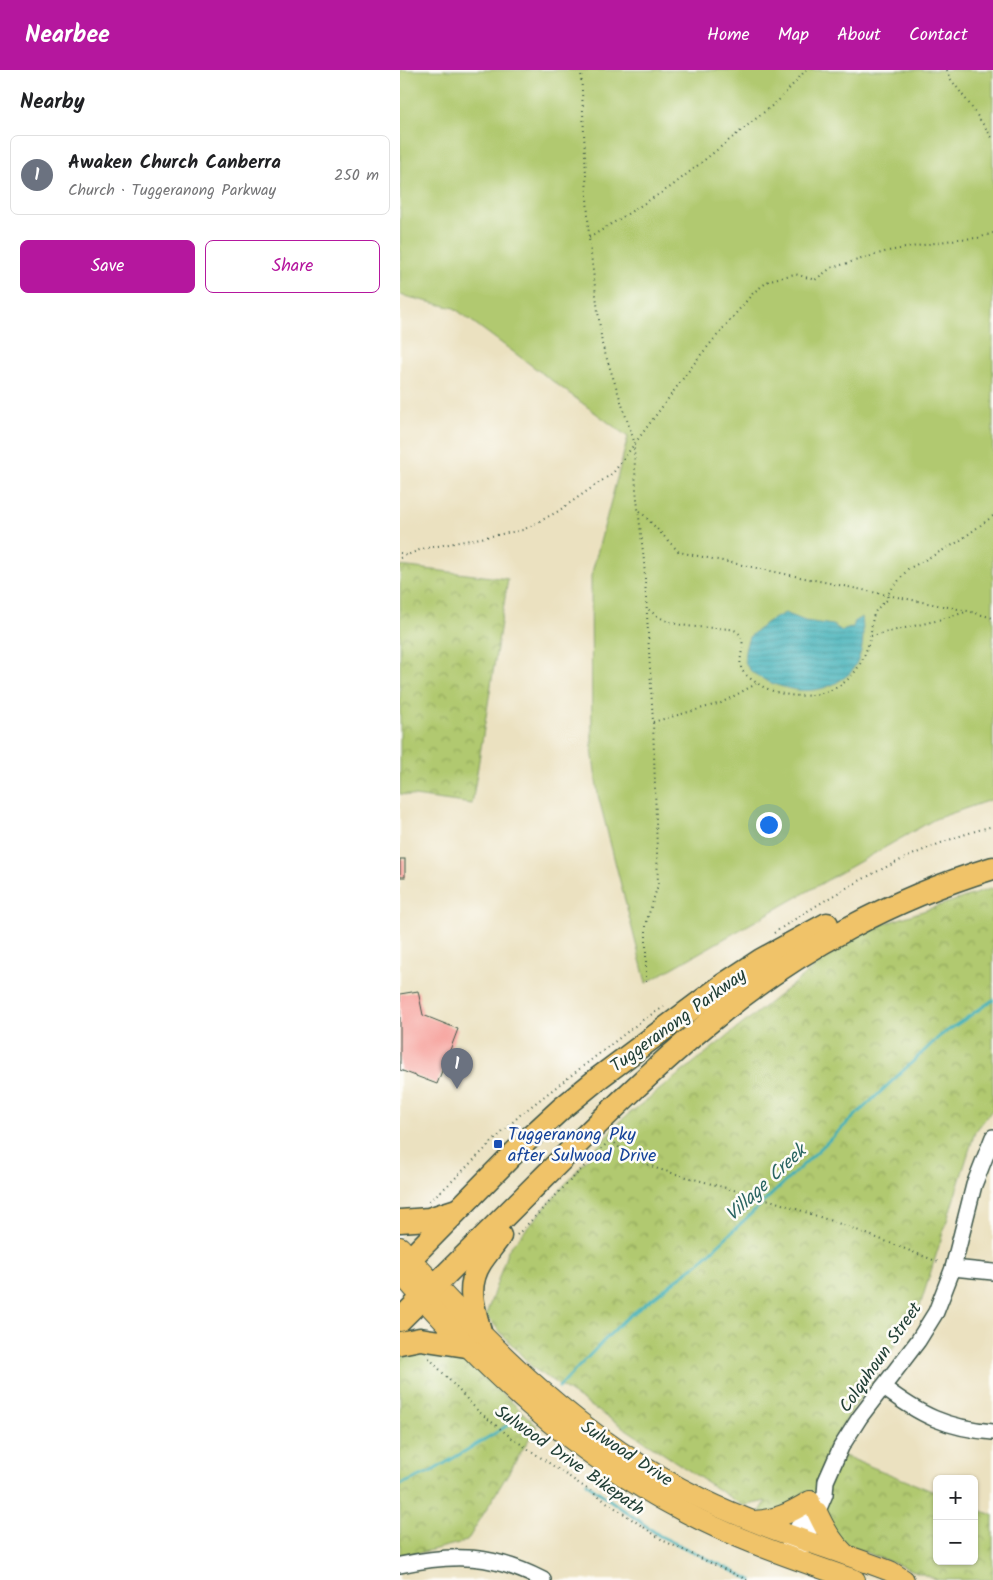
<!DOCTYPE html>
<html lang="en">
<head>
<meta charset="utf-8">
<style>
	:root { --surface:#fff; --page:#f2f2f2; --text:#202124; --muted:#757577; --line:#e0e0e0; --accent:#b5179e }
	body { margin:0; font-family:Kalam,sans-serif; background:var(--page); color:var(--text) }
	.controls { position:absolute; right:15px; bottom:15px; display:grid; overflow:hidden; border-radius:8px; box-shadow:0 1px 4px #0004 }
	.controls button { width:45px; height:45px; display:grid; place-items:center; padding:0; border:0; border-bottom:1px solid var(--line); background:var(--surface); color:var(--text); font:25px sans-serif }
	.you { position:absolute; left:368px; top:754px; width:18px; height:18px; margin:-12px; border:4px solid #fff; border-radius:50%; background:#1a73e8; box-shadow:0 0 0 8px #1a73e833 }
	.badge { display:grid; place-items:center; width:32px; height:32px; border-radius:50%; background:var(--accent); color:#fff; font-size:16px; font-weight:700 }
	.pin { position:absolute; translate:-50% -41px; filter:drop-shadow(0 1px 2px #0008) }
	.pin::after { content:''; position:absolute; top:26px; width:18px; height:15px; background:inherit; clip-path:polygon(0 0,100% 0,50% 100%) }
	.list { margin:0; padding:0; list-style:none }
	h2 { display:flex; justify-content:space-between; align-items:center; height:65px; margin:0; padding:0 20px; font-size:21px }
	h2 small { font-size:16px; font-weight:400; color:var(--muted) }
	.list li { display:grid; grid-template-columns:32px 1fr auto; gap:15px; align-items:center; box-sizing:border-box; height:80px; margin:0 10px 10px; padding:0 10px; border:1px solid var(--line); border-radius:8px }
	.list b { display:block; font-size:19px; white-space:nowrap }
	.list p { margin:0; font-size:16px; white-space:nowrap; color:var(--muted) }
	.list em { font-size:16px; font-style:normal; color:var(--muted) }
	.actions { display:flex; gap:10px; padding:15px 20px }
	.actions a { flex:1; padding:11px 0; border:1px solid var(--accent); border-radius:8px; text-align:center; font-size:18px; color:var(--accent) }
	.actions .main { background:var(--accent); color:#fff }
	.map { position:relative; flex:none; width:593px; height:1510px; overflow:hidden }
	header { display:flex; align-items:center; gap:30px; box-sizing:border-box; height:70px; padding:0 25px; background:var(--accent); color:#fff }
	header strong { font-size:24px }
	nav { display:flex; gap:28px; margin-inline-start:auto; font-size:18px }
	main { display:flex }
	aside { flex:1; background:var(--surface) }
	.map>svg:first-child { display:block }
	.grass { fill:#b1c96f; stroke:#688352 }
	.park { fill:url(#park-crowns); stroke:#688352 }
	.water { fill:url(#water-rules); stroke:#2f7676 }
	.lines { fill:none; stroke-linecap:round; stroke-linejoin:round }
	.stream { stroke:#3fb0b8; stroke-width:3 }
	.building { fill:#f69e99 }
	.minor-casing { stroke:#3e5649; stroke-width:18 }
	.major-casing { stroke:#3e5649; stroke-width:22 }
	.highway-casing { stroke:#3e5649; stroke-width:25 }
	.path { stroke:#3e5649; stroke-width:2; stroke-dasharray:1 4; stroke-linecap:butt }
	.minor { stroke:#fff; stroke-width:15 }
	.major { stroke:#f0c369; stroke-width:20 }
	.highway { stroke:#f0c369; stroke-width:22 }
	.transit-dot { fill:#1a4fb4; stroke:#fdfcf7; stroke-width:2 }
	.labels { text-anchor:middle; stroke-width:5; stroke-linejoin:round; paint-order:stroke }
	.street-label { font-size:18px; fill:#1f3d34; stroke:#fdfcf7 }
	.transit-label { font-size:18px; fill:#164399; stroke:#fdfcf7; text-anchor:start }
	.water-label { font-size:19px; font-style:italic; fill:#2a6562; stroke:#fdfcf7 }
</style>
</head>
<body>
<header>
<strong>Nearbee</strong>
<nav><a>Home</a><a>Map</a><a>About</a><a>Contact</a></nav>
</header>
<main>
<aside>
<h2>Nearby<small></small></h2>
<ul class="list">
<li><span class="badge" style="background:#6b7280">1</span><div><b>Awaken Church Canberra</b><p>Church · Tuggeranong Parkway</p></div><em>250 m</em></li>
</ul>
<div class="actions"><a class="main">Save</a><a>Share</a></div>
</aside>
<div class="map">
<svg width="593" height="1510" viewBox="0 0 593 1510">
	<defs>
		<pattern id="park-crowns" width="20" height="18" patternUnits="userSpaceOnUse" patternTransform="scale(1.25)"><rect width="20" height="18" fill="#b1c96f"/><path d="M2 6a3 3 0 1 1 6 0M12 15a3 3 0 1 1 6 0" fill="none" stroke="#8fa45c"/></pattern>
		<pattern id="water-rules" width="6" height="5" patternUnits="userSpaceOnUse" patternTransform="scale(1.25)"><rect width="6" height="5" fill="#3fb0b8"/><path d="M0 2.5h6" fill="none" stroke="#349096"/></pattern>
	</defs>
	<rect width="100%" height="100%" fill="#fdfcf7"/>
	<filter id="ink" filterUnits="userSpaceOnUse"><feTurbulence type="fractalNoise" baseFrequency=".02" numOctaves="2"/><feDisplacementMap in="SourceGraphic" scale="10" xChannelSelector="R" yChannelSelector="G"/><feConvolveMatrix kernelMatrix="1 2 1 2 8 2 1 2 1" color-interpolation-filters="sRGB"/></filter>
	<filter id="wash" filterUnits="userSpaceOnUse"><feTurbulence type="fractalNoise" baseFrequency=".0096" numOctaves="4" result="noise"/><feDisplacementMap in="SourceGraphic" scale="20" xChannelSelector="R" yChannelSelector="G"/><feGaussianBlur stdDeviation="1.12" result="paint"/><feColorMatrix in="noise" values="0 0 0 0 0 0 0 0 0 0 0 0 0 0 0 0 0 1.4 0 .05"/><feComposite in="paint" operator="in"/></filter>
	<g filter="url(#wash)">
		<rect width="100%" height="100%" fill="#ebe1c0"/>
		<!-- grass -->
		<polygon class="grass" points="0,0 593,0 593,729 535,749 246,913 198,725 192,679 191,506 228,367 54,238 0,225"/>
		<!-- park -->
		<g class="park">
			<polygon points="0,496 108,509 72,734 0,724"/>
			<polygon points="593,818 593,1039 575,1062 519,1239 427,1379 537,1423 537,1491 574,1491 574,1438 593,1445 593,1510 538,1510 360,1442 366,1431 343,1436 133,1298 86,1246 108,1180 220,1051 459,862"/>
			<polygon points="0,1279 59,1282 137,1356 67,1471 0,1488"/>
		</g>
		<!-- water -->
		<path class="water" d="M 385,543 L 405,551 L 433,555 L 442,561 L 453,557 L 455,551 L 462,547 C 464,567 464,582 453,599 C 451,604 446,606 442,609 C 419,626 389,622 365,610 C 359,607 350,602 347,596 C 342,587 346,576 349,567 L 367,552 Z"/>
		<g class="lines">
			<!-- stream -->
			<g class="stream">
				<polyline points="159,1317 223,1251 301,1191 540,966 593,930"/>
				<polyline points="186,1413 260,1466 352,1510"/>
				<polyline points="0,1415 32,1401 120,1348"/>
			</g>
		</g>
		<g id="blocks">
			<!-- building -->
			<g class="building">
				<rect x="0" y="789" width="5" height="18"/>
				<polygon points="18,921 23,945 58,959 37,1014 0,1000 0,924"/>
			</g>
		</g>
	</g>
	<g filter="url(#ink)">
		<use href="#blocks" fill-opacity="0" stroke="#3e5649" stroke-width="1"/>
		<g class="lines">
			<defs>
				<g id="minor">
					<polyline points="553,1198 593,1202"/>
					<path d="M 483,1317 C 520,1345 546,1358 593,1362"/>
					<polyline points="389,1476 411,1429"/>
					<polyline points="402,1479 425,1424 426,1411 441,1377 460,1347 518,1271 536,1242 553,1198 574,1115 593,1067"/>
					<path d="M 0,1495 C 54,1483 93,1484 143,1510"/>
				</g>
				<g id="major">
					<path d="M 0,1177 C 87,1274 182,1371 300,1428 C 361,1458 427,1477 490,1501 L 504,1510"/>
					<path d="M 0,1203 C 84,1299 168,1381 283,1441 C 337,1470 397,1490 455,1510"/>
					<path d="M 417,1442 C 425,1459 432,1472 446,1485"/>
					<path d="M 353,1451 C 377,1450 390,1443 410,1431"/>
				</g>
				<g id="highway">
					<polyline points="0,1151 29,1149 57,1140"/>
					<polyline points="0,1199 123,1074 161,1039 200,1007 323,915 361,890 427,854"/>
					<path d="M 0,1250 C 41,1209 83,1168 124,1127 C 186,1065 248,1002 317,946 C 397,880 494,828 593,798"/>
					<path d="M 80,1261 C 73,1237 66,1215 81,1192 C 87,1183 94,1175 100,1166"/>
					<polyline points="0,1273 20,1269 66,1276"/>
				</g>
			</defs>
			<!-- minor casing -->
			<use href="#minor" class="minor-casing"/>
			<!-- major casing -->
			<use href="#major" class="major-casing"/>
			<!-- highway casing -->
			<use href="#highway" class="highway-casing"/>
			<!-- path -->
			<g class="path">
				<polyline points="181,0 189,168 202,274 235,374 234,378 236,420 244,491 253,652 258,815 246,853 246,913"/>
				<polyline points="547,0 549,7 568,32 593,69"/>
				<polyline points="189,168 272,116 378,31 406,0"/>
				<path d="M 240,441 L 279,482 L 487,525 L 488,529 C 484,533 478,537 475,542 C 471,551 472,560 470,568 C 462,600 446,620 412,625 C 394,628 371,623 357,613 C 352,610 345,605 342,600 C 336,588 350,570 336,561 C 331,558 324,559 318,558 C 292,557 267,557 247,538"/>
				<polyline points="593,446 558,472 508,499 487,525 568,541 593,548"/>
				<polyline points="0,483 8,484"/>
				<polyline points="0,488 22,479 123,460 157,442 213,403 299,287 354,222 370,210 395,204 415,210 431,198 488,181 558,169 578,168 593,163"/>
				<polyline points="471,566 535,551 566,542"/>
				<polyline points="253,652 321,633 356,614"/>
				<path d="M 374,863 C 439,819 517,776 593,756"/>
				<polyline points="29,1131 47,1116 120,1045 244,949 264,937"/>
				<polyline points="117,1165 211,1069 226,1085 258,1099 373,1131 449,1157 541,1193"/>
				<polyline points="29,1288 78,1341 112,1368 264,1471 347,1510"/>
			</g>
			<!-- minor -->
			<use href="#minor" class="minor"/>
			<!-- major -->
			<use href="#major" class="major"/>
			<!-- highway -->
			<use href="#highway" class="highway"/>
		</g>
	</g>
	<!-- markers -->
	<rect class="transit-dot" x="93" y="1069" width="10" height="10" rx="2.5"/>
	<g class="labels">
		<!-- street labels -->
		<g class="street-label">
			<text transform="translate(278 950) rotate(-36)" y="6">Tuggeranong Parkway</text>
			<text transform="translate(480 1287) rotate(-55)" y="6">Colquhoun Street</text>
			<text transform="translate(227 1383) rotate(33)" y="6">Sulwood Drive</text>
			<text transform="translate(170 1390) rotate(35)" y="6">Sulwood Drive Bikepath</text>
		</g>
		<!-- transit labels -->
		<g class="transit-label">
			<text x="108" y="1070">Tuggeranong Pky<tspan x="108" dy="21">after Sulwood Drive</tspan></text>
		</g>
		<!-- water labels -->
		<g class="water-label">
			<text transform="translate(365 1112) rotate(-43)" y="7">Village Creek</text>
		</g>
	</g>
</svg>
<div class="controls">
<button>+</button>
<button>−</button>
</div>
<div class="you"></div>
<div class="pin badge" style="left:57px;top:1019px;background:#6b7280">1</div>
</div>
</main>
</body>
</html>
